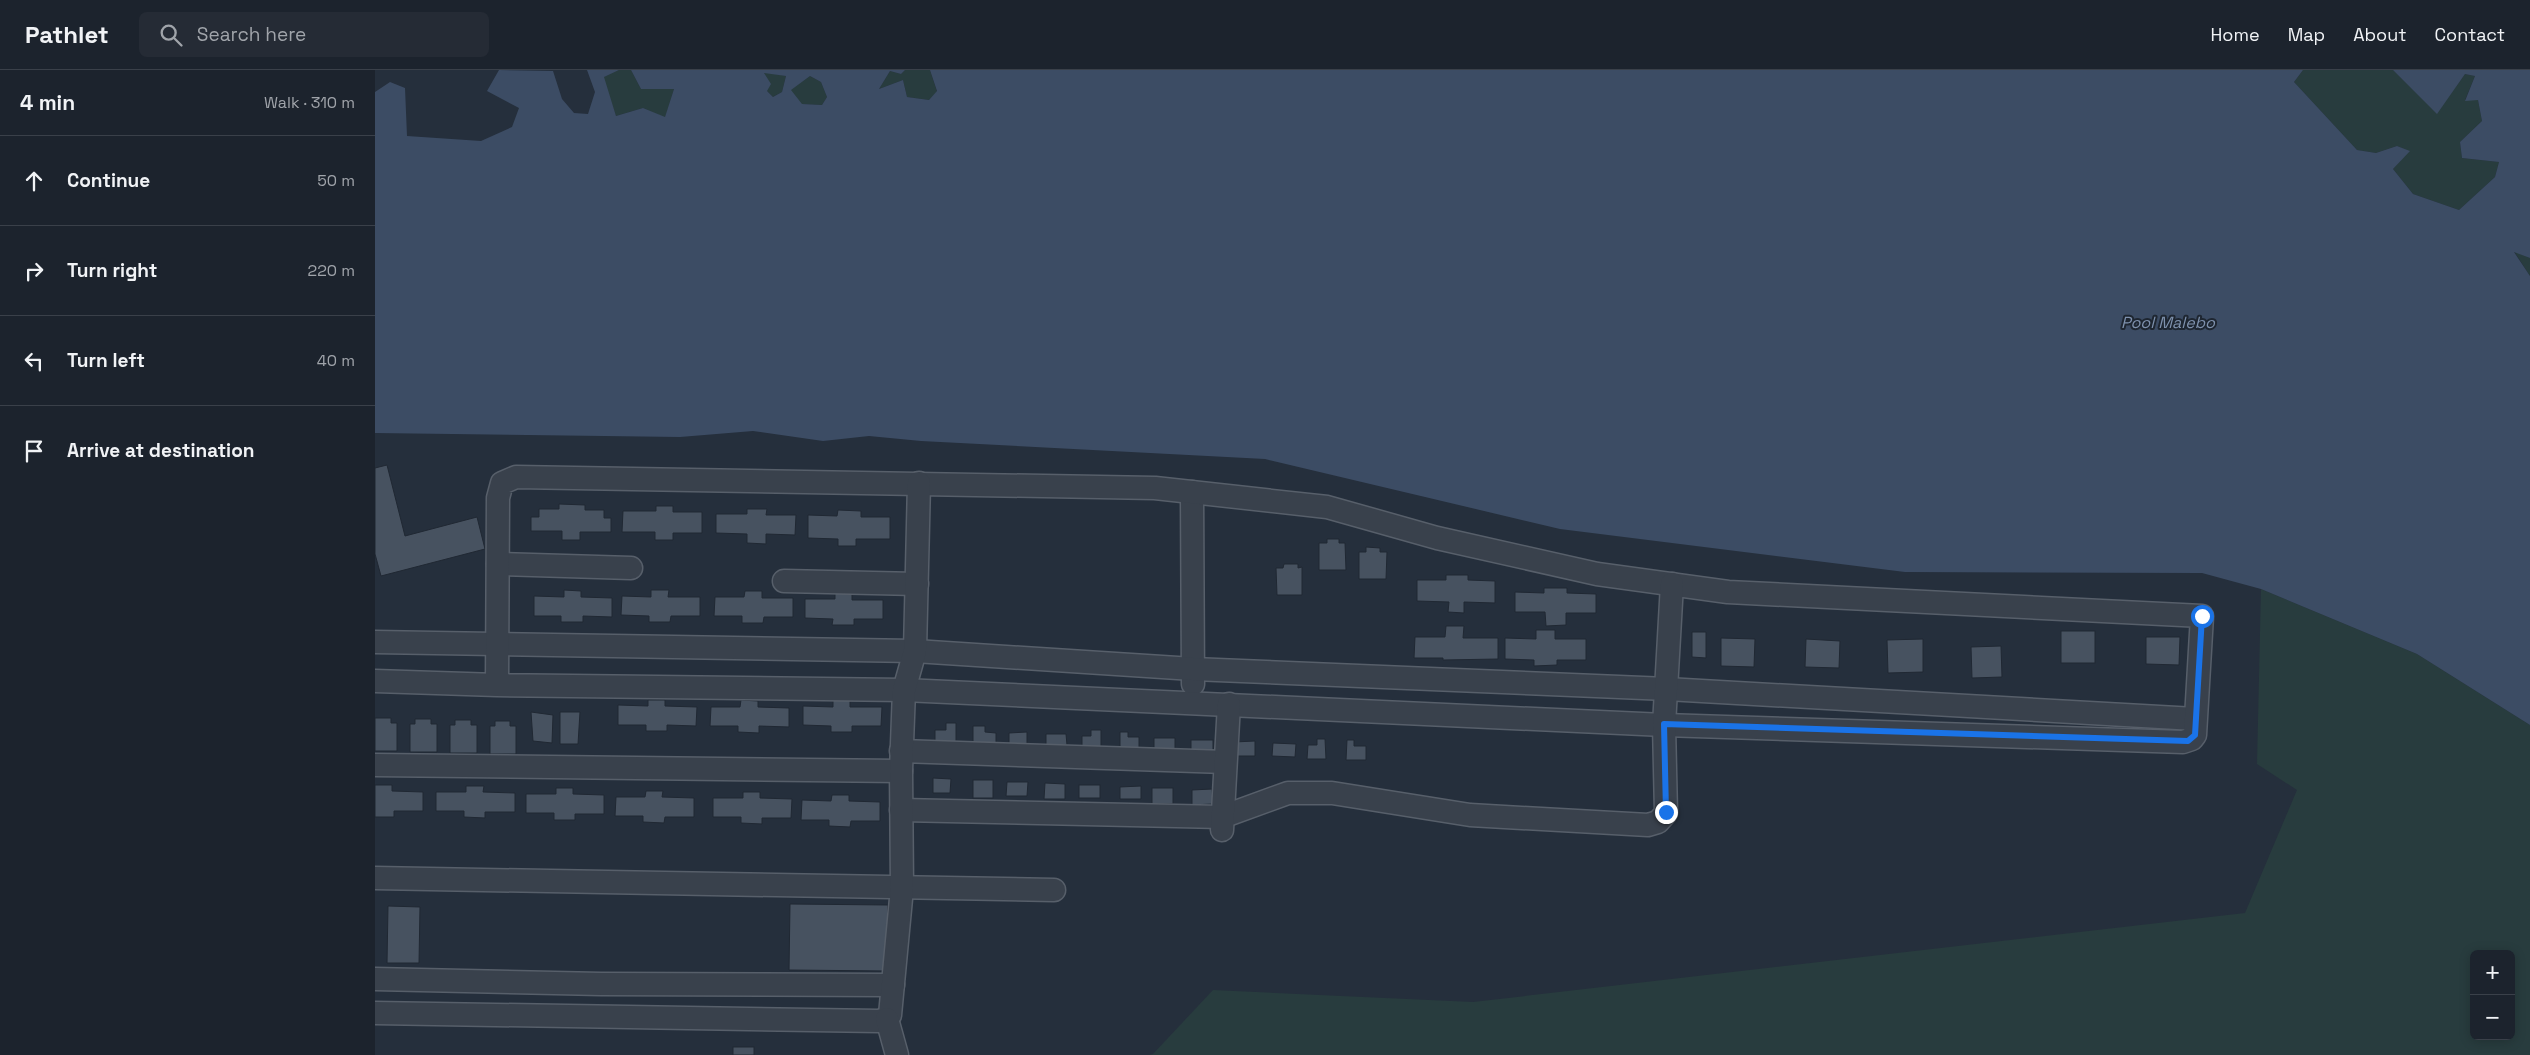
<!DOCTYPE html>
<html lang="en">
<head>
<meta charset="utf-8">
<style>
	:root { --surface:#1c232d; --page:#252b35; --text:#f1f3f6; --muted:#a0a4aa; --line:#3a4049 }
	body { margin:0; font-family:"Space Grotesk",sans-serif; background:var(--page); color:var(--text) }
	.controls { position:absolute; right:15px; bottom:15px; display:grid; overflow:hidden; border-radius:8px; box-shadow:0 2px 12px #0003 }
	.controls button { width:45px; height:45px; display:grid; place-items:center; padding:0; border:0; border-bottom:1px solid var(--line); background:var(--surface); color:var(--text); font:25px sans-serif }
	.stop { position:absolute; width:15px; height:15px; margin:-11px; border:4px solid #1a73e8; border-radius:50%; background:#fff }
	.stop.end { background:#1a73e8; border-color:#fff; box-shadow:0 1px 5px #0008 }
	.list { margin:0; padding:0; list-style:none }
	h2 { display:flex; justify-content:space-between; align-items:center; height:65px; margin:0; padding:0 20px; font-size:21px }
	h2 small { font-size:16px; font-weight:400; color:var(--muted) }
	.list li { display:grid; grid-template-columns:32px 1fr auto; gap:15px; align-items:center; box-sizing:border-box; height:90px; padding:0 20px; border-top:1px solid var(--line) }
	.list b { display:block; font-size:19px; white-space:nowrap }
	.list em { font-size:16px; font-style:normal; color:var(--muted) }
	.icon { flex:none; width:28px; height:28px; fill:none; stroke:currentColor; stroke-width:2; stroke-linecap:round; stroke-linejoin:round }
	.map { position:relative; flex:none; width:2155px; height:985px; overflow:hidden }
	header { display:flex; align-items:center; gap:30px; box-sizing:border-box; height:70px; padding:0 25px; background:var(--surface); border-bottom:1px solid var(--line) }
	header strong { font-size:24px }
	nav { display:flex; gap:28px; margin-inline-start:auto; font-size:18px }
	.search { width:350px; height:45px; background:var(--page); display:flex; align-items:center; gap:12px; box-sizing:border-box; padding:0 18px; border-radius:8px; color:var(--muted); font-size:19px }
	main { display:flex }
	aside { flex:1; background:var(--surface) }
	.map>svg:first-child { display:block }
	.green { fill:#283c3e; fill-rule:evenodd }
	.water { fill:#3c4c64; fill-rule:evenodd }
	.building { fill:#475260; stroke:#202833 }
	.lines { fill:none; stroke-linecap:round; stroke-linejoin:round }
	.minor-casing { stroke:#575f6a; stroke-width:25 }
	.minor { stroke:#39414c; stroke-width:22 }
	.route { stroke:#1a73e8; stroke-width:6 }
	.labels { text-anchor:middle; stroke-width:4; stroke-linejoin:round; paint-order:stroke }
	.water-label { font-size:16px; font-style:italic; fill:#7e91ad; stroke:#1e2631 }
</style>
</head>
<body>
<header>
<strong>Pathlet</strong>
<div class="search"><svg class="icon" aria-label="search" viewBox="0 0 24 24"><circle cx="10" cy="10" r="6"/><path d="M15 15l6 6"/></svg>Search here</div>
<nav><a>Home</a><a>Map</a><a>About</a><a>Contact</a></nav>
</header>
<main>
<aside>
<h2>4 min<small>Walk · 310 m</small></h2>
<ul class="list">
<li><svg class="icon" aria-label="ahead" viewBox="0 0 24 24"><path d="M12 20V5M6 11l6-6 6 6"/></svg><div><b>Continue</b></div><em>50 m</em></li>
<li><svg class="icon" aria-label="right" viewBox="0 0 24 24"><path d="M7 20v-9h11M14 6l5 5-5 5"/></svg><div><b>Turn right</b></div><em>220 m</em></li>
<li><svg class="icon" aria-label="left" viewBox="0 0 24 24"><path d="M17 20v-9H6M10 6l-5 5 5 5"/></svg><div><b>Turn left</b></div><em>40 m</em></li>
<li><svg class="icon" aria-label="arrive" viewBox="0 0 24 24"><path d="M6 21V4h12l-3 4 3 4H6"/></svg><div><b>Arrive at destination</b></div></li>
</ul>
</aside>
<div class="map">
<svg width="2155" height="985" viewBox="0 0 2155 985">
	<rect width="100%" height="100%" fill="#252f3c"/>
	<!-- green -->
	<g class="green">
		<polygon points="244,0 256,0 266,19 299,19 290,48 268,38 241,46 228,7"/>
		<polygon points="530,0 555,0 562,22 554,30 532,27 528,10 504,19 515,1 526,4"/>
		<polygon points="1928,0 2018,0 2062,43 2090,4 2100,6 2090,30 2103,30 2107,51 2085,72 2087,88 2124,92 2120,107 2084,140 2038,124 2018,99 2034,81 2022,76 2001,83 1982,80 1919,12"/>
		<polygon points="389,2 411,6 407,22 398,27 392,21"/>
		<polygon points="435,6 446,12 452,27 447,35 426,34 415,20"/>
		<polygon points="2139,181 2155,188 2155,206"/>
		<path d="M 1886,519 L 2042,584 L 2155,655 L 2155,985 L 774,985 L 778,984 L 838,920 L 1098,932 L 1870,843 L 1922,720 L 1882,694 ZM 2099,884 L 2136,884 L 2136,966 L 2099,966 Z"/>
	</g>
	<!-- water -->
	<path class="water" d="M 124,0 L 178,1 L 187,29 L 199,43 L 213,44 L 220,22 L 212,0 L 244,0 L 229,7 L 241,46 L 268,38 L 290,47 L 299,19 L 266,19 L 256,0 L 530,0 L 526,4 L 515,1 L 504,19 L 528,10 L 532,27 L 554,30 L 562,21 L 555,0 L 1928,0 L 1919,12 L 1982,80 L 2001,83 L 2022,76 L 2035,81 L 2018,99 L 2038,124 L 2084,140 L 2120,107 L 2124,92 L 2087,88 L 2085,72 L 2107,51 L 2103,30 L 2090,31 L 2100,6 L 2090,4 L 2062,44 L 2018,0 L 2155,0 L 2155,188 L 2139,182 L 2155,206 L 2155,655 L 2042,584 L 1886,519 L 1827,503 L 1530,502 L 1185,459 L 890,389 L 546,371 L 494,366 L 448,371 L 378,361 L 305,367 L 0,363 L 0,22 L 15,12 L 30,18 L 32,66 L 106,71 L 137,57 L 144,38 L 112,21 ZM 389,3 L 411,6 L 407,22 L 398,27 L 392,21 L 396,14 ZM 435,6 L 446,12 L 452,27 L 447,35 L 427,34 L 416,20 Z"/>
	<!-- building -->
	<g class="building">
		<polygon points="12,395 30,466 102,447 110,479 6,506 0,484 0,398"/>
		<polygon points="184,434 210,435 210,440 229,440 229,448 236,448 236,462 205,462 205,470 187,470 187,461 156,461 156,447 164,447 164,439 184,439"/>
		<polygon points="281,436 298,436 298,442 327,442 327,463 298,463 298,470 280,470 280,462 247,462 248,441 281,441"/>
		<polygon points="372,439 392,439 391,445 421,445 420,465 391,464 391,474 372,473 372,464 341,463 341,444 372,444"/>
		<polygon points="463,440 486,441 486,447 515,447 515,469 481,469 481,476 463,476 463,469 433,468 433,445 462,446"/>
		<polygon points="952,469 964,469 964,473 970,473 971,500 944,500 944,473 952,473"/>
		<polygon points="991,477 1005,478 1005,482 1012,482 1011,509 984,509 984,482 991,482"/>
		<polygon points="909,494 923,494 923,498 927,497 927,525 902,525 901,498 908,498"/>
		<polygon points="1071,505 1093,505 1093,510 1120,511 1120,533 1089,532 1089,543 1073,542 1074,532 1042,531 1042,510 1071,510"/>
		<polygon points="1169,518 1192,518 1192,523 1221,524 1221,543 1191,543 1191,555 1171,556 1170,542 1140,542 1140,522 1169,523"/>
		<polygon points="189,520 206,521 206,527 237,528 237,547 208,546 208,552 186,552 186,546 159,546 159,526 189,527"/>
		<polygon points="276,520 294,520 293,527 325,527 325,546 296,546 295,552 274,552 274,546 246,545 247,526 276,527"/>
		<polygon points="370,521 387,521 387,528 418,528 418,547 389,547 388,553 367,553 367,546 339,546 340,527 369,527"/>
		<polygon points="460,523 477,523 477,530 508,530 508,549 479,549 479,555 457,555 458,549 430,548 430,529 460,529"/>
		<polygon points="1071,556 1089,556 1088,568 1123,568 1123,589 1068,590 1068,588 1039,588 1040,567 1070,567"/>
		<polygon points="1161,560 1180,560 1180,569 1211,569 1211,590 1182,590 1182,595 1159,596 1159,590 1130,589 1130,568 1161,569"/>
		<rect x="1686" y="561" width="34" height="32"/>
		<polygon points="1317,562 1331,562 1331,588 1317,587"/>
		<polygon points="1771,567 1805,567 1804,595 1771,594"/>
		<polygon points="1346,568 1380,569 1379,597 1346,596"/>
		<polygon points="1431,569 1465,571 1464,598 1430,597"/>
		<polygon points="1548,569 1548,602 1513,603 1512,570"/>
		<polygon points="1626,576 1627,607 1597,608 1596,577"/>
		<polygon points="273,630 290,630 290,636 322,637 321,656 292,655 292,661 271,661 271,655 243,655 243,635 273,636"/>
		<polygon points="366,630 383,631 383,637 414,638 414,657 384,656 384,663 363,662 363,656 335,656 336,637 365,637"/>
		<polygon points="458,630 475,630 475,637 507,637 506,656 477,656 477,662 456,662 456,656 428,655 428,636 458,637"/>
		<polygon points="156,642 178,645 177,673 158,671"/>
		<polygon points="185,642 205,642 203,674 185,674"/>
		<polygon points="0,648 16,648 16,653 22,653 22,681 0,681"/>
		<polygon points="40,649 56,649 56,654 62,654 62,682 35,682 35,654 40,654"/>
		<polygon points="80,650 96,650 96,655 102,655 102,683 75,683 75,655 80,655"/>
		<polygon points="120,651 135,651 135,656 141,656 141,684 115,684 115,656 120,656"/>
		<polygon points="571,653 581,653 581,673 560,673 560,660 571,660"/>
		<polygon points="598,656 610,656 610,662 621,663 621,674 598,674"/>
		<polygon points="716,660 726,660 726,678 707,678 707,666 716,666"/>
		<polygon points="652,662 652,676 634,676 634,663"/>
		<polygon points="745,662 753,662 753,667 764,667 764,679 745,678"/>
		<polygon points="671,664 691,664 692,675 671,676"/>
		<polygon points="779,668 800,668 800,682 779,683"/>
		<polygon points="942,669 950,669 951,689 932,689 933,675 942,675"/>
		<rect x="816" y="670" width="22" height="11"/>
		<polygon points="972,670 979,670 979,676 991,676 991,690 971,690"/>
		<polygon points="880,671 880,686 859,686 859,672"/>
		<polygon points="898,673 921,674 920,687 897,686"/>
		<polygon points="558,708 576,709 575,723 558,723"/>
		<rect x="598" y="710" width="20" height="18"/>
		<polygon points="632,712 653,712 652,726 631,726"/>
		<polygon points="670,713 690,714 690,729 669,729"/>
		<polygon points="0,715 17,715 17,721 48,722 48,741 19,741 19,747 0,747"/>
		<rect x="704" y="715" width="21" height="13"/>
		<polygon points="91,716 109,716 108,722 140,723 140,742 110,742 110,748 89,747 89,741 61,741 61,722 91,722"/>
		<polygon points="766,716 766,729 745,729 745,717"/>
		<polygon points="181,718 198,718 198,724 229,725 229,744 200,744 200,750 179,750 179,743 151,743 151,724 181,724"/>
		<rect x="777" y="718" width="21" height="16"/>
		<polygon points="837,719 838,734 817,735 817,720"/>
		<polygon points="271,721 288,721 287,727 319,728 319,747 290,747 289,753 268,752 268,746 240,746 241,727 270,727"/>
		<polygon points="368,722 385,722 385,728 417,729 416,748 387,748 387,754 366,753 366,747 338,747 338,728 368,728"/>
		<polygon points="457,725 474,725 474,731 505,732 505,751 476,751 475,757 454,756 454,750 426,750 427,730 456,731"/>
		<polygon points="415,834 513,835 512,901 414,900"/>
		<polygon points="13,836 45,837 44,893 12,893"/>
		<rect x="358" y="977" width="21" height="8"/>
	</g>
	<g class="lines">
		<defs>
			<g id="minor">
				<polyline points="817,422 818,614"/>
				<polyline points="123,494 256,498"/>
				<polyline points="409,511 542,514"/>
				<polyline points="0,572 540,581 818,599 1292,619 1820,649"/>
				<polyline points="0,611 122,615 529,620 1289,655 1808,672 1817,669 1820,665 1827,546 1353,522 1222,504 1062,468 952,437 780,418 141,407 127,413 123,428 122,615"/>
				<polyline points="526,681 850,692"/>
				<polyline points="0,695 526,701"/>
				<polyline points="526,740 847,747 913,723 957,723 1095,745 1273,755 1283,752 1291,743 1289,655 1297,514"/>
				<polyline points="847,760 854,634"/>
				<polyline points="0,808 679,820"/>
				<polyline points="0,909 226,914 518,915"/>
				<polyline points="0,943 504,951 512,949 515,945 527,818 526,701 529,620 540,581 544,413"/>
				<polyline points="512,949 522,985"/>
			</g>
		</defs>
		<!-- minor casing -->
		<use href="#minor" class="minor-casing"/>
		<!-- minor -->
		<use href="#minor" class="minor"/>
	</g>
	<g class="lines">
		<!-- route -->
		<polyline class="route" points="1291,742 1289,654 1813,671 1820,665 1827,546"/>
	</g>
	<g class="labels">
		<!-- water labels -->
		<g class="water-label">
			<text x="1793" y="258">Pool Malebo</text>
		</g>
	</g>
</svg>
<div class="controls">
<button>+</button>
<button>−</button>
</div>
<div class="stop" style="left:1827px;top:546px"></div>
<div class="stop end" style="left:1291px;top:742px"></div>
</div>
</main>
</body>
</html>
